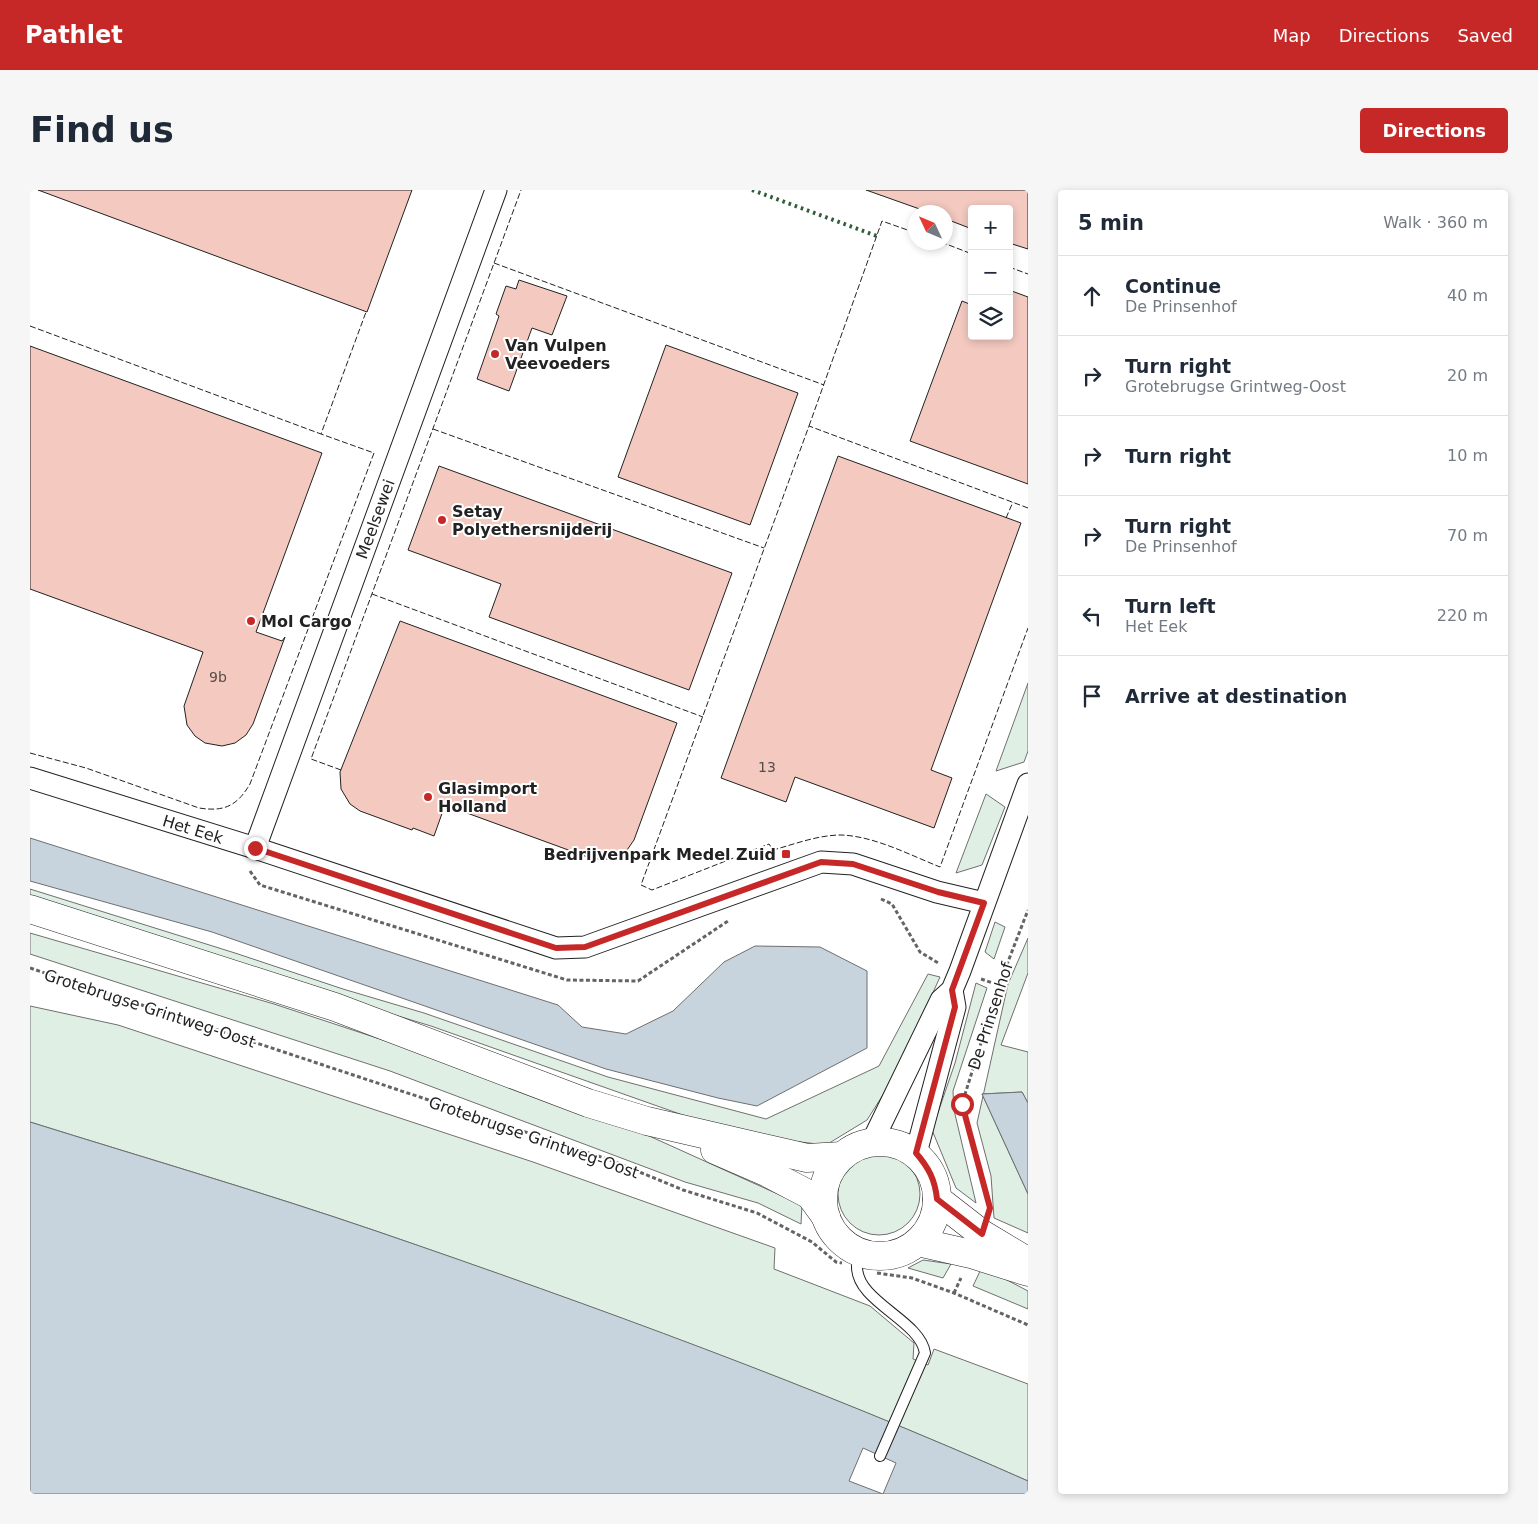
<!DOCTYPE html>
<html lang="en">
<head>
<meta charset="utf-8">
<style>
	:root { --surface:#fff; --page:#f6f6f7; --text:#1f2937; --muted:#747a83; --line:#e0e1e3; --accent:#c62828 }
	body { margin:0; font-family:"DejaVu Sans",sans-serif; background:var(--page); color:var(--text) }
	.controls { position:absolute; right:15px; top:15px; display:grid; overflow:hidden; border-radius:5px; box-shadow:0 2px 8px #0003 }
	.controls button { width:45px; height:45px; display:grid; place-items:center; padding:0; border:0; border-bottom:1px solid var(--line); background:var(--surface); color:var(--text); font:25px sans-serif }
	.compass { position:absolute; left:878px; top:15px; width:45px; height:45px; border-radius:50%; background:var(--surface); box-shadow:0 2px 8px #0003; rotate:314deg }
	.stop { position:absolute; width:15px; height:15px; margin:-11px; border:4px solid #c62828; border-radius:50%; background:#fff }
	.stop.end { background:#c62828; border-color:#fff; box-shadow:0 1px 5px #0008 }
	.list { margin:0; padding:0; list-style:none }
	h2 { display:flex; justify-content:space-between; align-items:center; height:65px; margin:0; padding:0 20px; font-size:21px }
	h2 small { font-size:16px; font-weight:400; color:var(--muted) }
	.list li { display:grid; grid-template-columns:32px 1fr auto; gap:15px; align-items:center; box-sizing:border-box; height:80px; padding:0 20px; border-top:1px solid var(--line) }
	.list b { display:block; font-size:19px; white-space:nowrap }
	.list p { margin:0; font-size:16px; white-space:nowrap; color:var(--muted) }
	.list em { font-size:16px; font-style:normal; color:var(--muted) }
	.icon { flex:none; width:28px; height:28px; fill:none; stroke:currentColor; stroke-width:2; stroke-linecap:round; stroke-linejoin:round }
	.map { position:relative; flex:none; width:998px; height:1304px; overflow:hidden; border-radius:5px }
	header { display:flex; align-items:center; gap:30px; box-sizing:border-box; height:70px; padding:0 25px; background:var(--accent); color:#fff }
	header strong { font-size:24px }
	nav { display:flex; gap:28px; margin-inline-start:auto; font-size:18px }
	.intro { display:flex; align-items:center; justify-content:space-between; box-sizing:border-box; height:120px; padding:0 30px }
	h1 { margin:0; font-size:35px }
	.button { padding:12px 22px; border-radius:5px; background:var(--accent); color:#fff; font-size:18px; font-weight:700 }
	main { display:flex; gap:30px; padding:0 30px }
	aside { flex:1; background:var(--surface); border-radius:5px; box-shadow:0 2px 8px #0003 }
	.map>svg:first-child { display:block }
	.green { fill:#e0efe3; stroke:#6f6f6f }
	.water { fill:#c7d3dd; stroke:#6f6f6f }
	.pier { fill:#fff; stroke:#6f6f6f }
	.building { fill:#f3c9c0; stroke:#222 }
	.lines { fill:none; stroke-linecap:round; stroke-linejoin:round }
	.lane-casing { stroke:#222; stroke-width:12 }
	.street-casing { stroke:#222; stroke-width:23 }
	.secondary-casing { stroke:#222; stroke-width:29 }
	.path { stroke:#646464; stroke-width:3; stroke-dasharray:4 2.5; stroke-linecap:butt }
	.lane { stroke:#fff; stroke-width:10 }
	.street { stroke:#fff; stroke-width:21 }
	.secondary { stroke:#fff; stroke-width:28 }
	.hedge { stroke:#2f5e38; stroke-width:4; stroke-dasharray:2.5 4; stroke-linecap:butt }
	.fence { stroke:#222; stroke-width:1; stroke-dasharray:6 2.5; stroke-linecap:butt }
	.route { stroke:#c62828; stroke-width:6 }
	.poi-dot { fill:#c62828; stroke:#fff; stroke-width:2 }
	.labels { text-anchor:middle; stroke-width:4; stroke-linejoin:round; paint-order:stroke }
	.number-label { font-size:14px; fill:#564c4a }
	.poi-label { font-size:16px; font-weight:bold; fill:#222; stroke:#fff; text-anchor:start }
	.street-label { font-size:16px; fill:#222; stroke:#fff }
</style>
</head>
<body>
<header>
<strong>Pathlet</strong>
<nav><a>Map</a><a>Directions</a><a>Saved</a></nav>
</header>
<div class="intro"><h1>Find us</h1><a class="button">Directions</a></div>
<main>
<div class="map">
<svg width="998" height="1304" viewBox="0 0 998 1304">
	<rect width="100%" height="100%" fill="#fff"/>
	<!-- green -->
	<g class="green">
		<polygon points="998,493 998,561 994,572 966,581"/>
		<polygon points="956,604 975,617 952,675 926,683"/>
		<polygon points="0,699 205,763 313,799 394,823 578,887 736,929 849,876 898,784 910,787 865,886 837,930 796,955 720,946 698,941 401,836 0,714"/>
		<polygon points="965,732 975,737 964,769 955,762"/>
		<polygon points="0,743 244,814 365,854 617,945 772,1015 771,1034 728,1013 655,992 360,881 0,764"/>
		<polygon points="998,748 998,783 971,855 998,862 998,913 992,902 952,904 998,1004 998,1043 964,1028 961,986 947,933 978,794"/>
		<polygon points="946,793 957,798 923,901 924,920 946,1013 926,998 902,940 925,873"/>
		<path d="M 0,816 L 88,835 L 503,972 L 745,1058 L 744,1079 L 840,1116 L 884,1153 L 883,1169 L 898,1175 L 904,1159 L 998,1194 L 998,1291 C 785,1197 566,1117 346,1041 C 232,1002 115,968 0,932 Z"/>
		<circle cx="849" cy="1004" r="41"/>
		<polygon points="893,1070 921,1074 913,1088 878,1078"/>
		<polygon points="952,1077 998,1101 998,1119 943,1096"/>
	</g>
	<!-- water -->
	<g class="water">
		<polygon points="0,648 528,815 552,837 596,844 643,821 694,772 725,756 790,757 837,781 837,858 727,916 688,908 576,879 182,742 0,691"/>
		<polygon points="992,902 998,913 998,1004 952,904"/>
		<path d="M 0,932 C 115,968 232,1002 346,1041 C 565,1116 786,1197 998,1291 L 998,1304 L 0,1304 Z"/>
	</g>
	<!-- pier -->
	<polygon class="pier" points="833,1258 866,1273 853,1304 819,1291"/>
	<!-- building -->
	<g class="building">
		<polygon points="8,0 382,0 337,122"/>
		<polygon points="836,0 998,0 998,59 979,53 979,19 942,19 942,39 916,29 916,22 898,22"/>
		<polygon points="489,90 537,106 522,145 502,138 479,201 447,189 469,126 466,124 476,96 486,99"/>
		<polygon points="979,100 998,107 998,294 880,251 932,111 942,115 942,146 979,146"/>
		<polygon points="636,155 768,203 720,335 588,287"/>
		<polygon points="0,156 292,263 226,442 252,451 255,447 223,534 216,545 205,553 192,556 175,553 165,546 157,535 154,516 173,462 0,399"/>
		<polygon points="808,266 991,333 901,580 922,588 904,638 765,587 756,612 691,588"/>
		<polygon points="409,276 702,383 659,500 459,427 471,394 378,360"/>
		<polygon points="370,431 647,533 604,650 597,660 582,669 563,669 415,615 404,646 383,638 382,640 330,621 320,614 311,599 310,582"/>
	</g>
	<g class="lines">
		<defs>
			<path id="lane" d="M 830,1062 C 829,1066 827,1072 827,1077 C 827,1112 890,1130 895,1163 L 850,1266"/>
			<g id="street">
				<polyline points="0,588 225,658 526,758 555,757 791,672 823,674 907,702 954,713"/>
				<polyline points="225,658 466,0"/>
				<polyline points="842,952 911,810 922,800 930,781 998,594"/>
				<polyline points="886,963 925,817 922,800"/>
			</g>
			<g id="secondary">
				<polyline points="0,719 305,817 558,913 617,931 777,968 812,966"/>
				<circle cx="850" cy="1009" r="57"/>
				<polyline points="685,960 738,983 780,1005 796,1027"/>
				<polyline points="907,1009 952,1044 997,1071"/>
				<polyline points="888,1052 941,1064 998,1082"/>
			</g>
		</defs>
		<!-- lane casing -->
		<use href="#lane" class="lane-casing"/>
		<!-- street casing -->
		<use href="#street" class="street-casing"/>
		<!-- secondary casing -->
		<use href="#secondary" class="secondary-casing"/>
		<!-- path -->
		<g class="path">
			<polyline points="220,681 230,695 537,790 608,791 698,731"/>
			<polyline points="851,709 862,714 890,762 910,774"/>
			<polyline points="0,778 583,971 653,1000 727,1023 782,1052 806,1072 812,1073"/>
			<polyline points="951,789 969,795"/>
			<polyline points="960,1018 932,914 969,795 998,720"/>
			<polyline points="847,1083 882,1088 924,1103 998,1135"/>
			<polyline points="924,1103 931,1088"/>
		</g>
		<!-- lane -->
		<use href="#lane" class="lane"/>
		<!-- street -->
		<use href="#street" class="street"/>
		<!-- secondary -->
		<use href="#secondary" class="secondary"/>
		<!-- hedge -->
		<polyline class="hedge" points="722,0 847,46"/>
		<!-- fence -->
		<g class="fence">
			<polyline points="911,52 942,64"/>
			<polyline points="464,73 794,195"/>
			<polyline points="979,77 998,84"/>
			<polyline points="0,136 291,244 336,122"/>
			<polyline points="779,236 852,31 886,43"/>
			<polyline points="403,239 734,358"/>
			<path d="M 998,318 L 779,236 L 611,695 L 622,700 L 739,654 L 743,660 C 765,654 788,645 811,645 C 844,646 880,665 910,677 L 998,438"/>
			<polyline points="976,328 983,312"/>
			<polyline points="342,404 673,527"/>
			<path d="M 0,563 L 56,578 L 169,618 C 194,622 207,616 220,594 L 344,263 L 291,244"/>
			<polyline points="311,580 281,569 491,0"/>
		</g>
	</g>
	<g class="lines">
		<!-- route -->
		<path class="route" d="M 225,658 L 526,758 L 555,757 L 791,672 L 823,674 L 908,702 L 954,713 L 922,800 L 925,817 L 886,963 C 899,978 905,990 907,1009 L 952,1044 L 960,1018 L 932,914"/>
	</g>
	<!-- markers -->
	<g class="poi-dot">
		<circle cx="465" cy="164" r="5"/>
		<circle cx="412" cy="330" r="5"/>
		<circle cx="221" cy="431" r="5"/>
		<circle cx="398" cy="607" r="5"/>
		<rect x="751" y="659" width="10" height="10" rx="2.5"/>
	</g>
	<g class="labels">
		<!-- number labels -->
		<g class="number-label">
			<text x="188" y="492">9b</text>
			<text x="737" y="582">13</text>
		</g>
		<!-- poi labels -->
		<g class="poi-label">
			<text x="475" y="161">Van Vulpen<tspan x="475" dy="18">Veevoeders</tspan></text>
			<text x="422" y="327">Setay<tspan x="422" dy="18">Polyethersnijderij</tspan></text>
			<text x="231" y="437">Mol Cargo</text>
			<text x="408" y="604">Glasimport<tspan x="408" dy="18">Holland</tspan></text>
			<text x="746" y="670" text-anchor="end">Bedrijvenpark Medel Zuid</text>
		</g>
		<!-- street labels -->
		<g class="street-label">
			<text transform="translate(345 329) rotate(-70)" y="6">Meelsewei</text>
			<text transform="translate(163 639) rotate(17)" y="6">Het Eek</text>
			<text transform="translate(120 818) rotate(18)" y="6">Grotebrugse Grintweg-Oost</text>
			<text transform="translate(960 826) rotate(-72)" y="6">De Prinsenhof</text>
			<text transform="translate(504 947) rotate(19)" y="6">Grotebrugse Grintweg-Oost</text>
		</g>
	</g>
</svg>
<div class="controls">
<button>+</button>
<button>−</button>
<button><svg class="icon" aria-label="layers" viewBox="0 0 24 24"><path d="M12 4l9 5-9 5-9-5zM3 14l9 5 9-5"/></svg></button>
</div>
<svg class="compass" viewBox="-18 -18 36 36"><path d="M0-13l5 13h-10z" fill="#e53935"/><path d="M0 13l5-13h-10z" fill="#747a83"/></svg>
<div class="stop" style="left:932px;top:914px"></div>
<div class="stop end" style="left:225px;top:658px"></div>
</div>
<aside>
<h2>5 min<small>Walk · 360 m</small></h2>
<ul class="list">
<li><svg class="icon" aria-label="ahead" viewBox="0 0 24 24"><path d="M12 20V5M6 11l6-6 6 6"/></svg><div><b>Continue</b><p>De Prinsenhof</p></div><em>40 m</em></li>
<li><svg class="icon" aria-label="right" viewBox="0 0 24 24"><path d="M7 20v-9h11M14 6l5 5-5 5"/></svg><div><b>Turn right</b><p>Grotebrugse Grintweg-Oost</p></div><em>20 m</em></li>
<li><svg class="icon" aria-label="right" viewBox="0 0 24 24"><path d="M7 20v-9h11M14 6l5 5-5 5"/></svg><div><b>Turn right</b></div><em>10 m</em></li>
<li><svg class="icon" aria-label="right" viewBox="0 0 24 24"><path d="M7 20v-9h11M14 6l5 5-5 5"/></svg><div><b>Turn right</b><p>De Prinsenhof</p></div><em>70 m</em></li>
<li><svg class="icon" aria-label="left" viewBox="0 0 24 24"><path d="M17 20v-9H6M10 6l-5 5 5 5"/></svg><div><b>Turn left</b><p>Het Eek</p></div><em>220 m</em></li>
<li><svg class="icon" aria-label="arrive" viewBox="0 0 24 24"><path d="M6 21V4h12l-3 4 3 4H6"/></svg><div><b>Arrive at destination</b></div></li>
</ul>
</aside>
</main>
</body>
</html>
